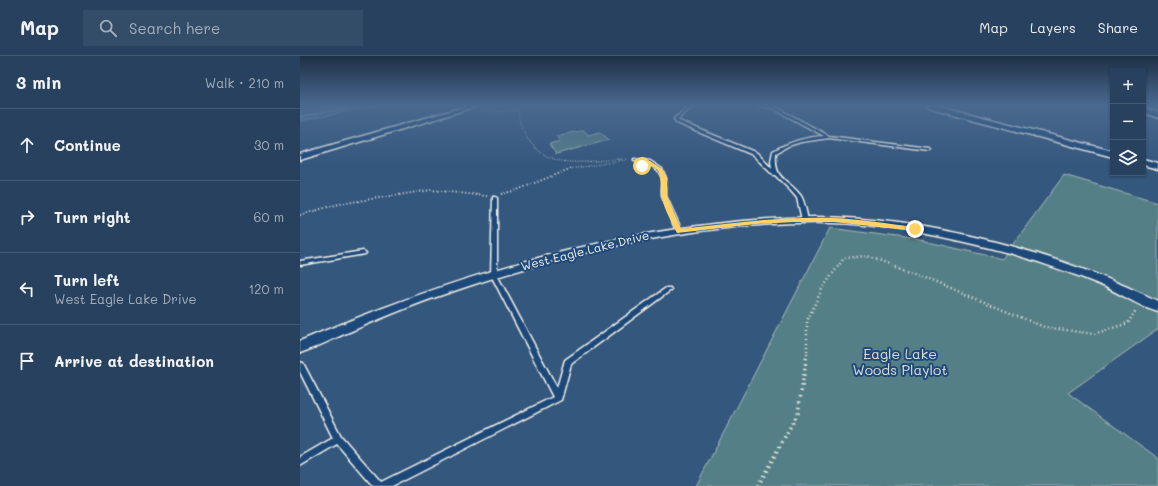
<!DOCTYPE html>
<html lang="en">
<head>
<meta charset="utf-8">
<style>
	:root { --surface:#27415e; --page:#334c67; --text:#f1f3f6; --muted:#a4afbc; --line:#435a73 }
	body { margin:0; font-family:Mali,sans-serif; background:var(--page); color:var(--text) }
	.controls { position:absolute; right:12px; top:12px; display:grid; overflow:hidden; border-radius:0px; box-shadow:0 1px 3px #0004 }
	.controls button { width:36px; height:36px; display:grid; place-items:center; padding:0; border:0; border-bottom:1px solid var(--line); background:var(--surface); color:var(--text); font:20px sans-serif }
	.stop { position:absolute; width:12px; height:12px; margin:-9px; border:3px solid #ffd166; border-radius:50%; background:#fff }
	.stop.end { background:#ffd166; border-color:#fff; box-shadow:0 1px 4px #0008 }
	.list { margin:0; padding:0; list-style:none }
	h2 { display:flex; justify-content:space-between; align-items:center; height:52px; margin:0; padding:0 16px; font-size:17px }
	h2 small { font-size:13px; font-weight:400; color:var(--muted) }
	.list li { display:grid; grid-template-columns:26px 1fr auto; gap:12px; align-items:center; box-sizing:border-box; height:72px; padding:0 16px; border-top:1px solid var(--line) }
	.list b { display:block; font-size:15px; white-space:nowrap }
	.list p { margin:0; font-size:13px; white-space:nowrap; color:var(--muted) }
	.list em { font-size:13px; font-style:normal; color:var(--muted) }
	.icon { flex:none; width:22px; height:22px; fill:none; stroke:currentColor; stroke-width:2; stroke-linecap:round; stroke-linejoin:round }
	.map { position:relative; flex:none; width:858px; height:430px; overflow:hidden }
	header { display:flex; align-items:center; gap:24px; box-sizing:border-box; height:56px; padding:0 20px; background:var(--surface); border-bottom:1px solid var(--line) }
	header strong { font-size:19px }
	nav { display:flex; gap:22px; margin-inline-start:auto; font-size:14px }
	.search { width:280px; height:36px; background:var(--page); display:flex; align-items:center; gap:10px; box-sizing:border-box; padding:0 14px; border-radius:0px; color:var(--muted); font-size:15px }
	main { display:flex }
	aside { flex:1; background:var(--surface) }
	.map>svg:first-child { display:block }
	.green { fill:#557f86; stroke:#a4b8b7 }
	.water { fill:#477aa4; stroke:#8caabf }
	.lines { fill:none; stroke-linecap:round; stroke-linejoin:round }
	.shore { stroke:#afc1cd; stroke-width:1 }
	.lane-casing { stroke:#f4f1e8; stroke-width:3 }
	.street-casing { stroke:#f4f1e8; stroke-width:3 }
	.path-far3 { stroke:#f4f1e8; stroke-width:1.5; stroke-dasharray:0.5 2; stroke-linecap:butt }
	.path-far2 { stroke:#f4f1e8; stroke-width:2; stroke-dasharray:1 2.5; stroke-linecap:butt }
	.path-far1 { stroke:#f4f1e8; stroke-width:2.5; stroke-dasharray:1 3; stroke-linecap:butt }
	.path { stroke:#f4f1e8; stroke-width:3.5; stroke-dasharray:1.5 4; stroke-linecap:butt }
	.lane { fill:#1f4a7a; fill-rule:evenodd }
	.street { fill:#1f4a7a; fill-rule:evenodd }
	.route { fill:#ffd166 }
	.labels { text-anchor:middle; stroke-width:4; stroke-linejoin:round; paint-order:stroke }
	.street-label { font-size:12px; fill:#f4f1e8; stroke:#1f4a7a }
	.near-park-label { font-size:14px; fill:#dce0d9; stroke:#1f4a7a }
</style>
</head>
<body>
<header>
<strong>Map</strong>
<div class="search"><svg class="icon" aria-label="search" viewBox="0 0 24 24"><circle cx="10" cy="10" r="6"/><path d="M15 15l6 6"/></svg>Search here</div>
<nav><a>Map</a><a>Layers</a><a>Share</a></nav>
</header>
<main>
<aside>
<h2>3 min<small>Walk · 210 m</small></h2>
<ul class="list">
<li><svg class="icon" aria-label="ahead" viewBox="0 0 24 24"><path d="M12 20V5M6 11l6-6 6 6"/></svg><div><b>Continue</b></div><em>30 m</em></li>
<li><svg class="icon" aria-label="right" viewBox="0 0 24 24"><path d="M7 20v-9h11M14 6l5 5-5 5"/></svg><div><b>Turn right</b></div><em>60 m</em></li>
<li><svg class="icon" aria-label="left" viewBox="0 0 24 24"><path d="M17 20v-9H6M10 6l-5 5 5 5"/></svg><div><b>Turn left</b><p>West Eagle Lake Drive</p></div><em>120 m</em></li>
<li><svg class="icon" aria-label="arrive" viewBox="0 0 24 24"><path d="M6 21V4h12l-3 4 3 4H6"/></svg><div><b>Arrive at destination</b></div></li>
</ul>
</aside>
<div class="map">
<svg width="858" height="430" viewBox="0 0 858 430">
	<rect width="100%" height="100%" fill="#34577d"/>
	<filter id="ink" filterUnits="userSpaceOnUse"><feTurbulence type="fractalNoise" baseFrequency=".025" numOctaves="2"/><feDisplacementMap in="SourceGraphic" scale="8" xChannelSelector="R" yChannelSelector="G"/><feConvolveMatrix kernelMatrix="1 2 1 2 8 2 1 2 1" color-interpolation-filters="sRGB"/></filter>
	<g filter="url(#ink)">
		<!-- green -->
		<g class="green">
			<polygon points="284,74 288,79 300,76 309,84 256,98 249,88 260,85 256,80"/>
			<polygon points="764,119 858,147 858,273 768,337 858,402 858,430 396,430 530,172 620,184 702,203"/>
		</g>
		<!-- water -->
		<polygon class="water" points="0,49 81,49 0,65"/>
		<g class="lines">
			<!-- shore -->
			<polyline class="shore" points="0,61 64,49"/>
			<defs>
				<g id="lane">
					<path d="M 390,49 L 394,49 L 378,63 L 379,65 L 457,97 L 472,113 L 471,105 L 473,95 C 489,86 506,81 524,80 L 472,52 L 460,50 L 459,49 L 474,50 L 529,80 L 630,93 L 632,94 L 630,95 L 529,82 L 501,86 L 488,90 L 476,97 C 474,126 487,121 501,140 C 505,147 506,156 508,164 L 505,166 L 502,164 L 497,142 L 491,135 L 475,119 L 473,119 L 453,99 L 377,67 L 374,63 L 375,62 Z"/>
					<polygon points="334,103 350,105 362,113 366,122 366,140 382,175 381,176 379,177 376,175 362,140 362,122 358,114 347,107 334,105"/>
					<polygon points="193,141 195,141 197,142 197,219 257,332 265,304 366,232 370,232 371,234 271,308 261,344 92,430 73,430 37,388 0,410 0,401 33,382 0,316 0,306 3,307 41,380 81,426 253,341 191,219"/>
					<polygon points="63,195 65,196 66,197 65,198 0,209 0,205"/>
				</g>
				<g id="street">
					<polygon points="171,49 178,50 0,104 0,98"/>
					<polygon points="627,49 637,49 813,95 813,101 627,51"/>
					<polygon points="843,51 858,57 858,62 843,56"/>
					<polygon points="843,103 858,107 858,113 843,109"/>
					<path d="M 516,161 C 630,162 756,196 858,245 L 858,256 C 838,250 820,237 801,229 C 760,212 717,198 673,188 C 627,177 579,168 532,167 C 408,164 271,195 154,235 C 120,246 86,260 54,274 C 36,281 18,291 0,297 L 0,285 C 164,216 337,164 516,161 Z"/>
				</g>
			</defs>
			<!-- lane casing -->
			<use href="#lane" class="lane-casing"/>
			<!-- street casing -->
			<use href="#street" class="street-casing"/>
			<!-- path-far3 -->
			<g class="path-far3">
				<polyline points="218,55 219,49"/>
				<path d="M 182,56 L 218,55 C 219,66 223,77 230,86 C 256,118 293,102 328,103"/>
				<polyline points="270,113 325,104"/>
			</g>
			<!-- path-far2 -->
			<g class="path-far2">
				<polyline points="201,138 217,134 272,112"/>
				<polyline points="0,159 39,148 131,134 187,140"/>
			</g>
			<!-- path-far1 -->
			<polyline class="path-far1" points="507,299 507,265 522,233 544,202 567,200 617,218 744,271 794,278 828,267 836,254"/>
			<!-- path -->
			<polyline class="path" points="458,430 498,357 507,298"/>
			<!-- lane -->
			<use href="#lane" class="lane"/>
			<!-- street -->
			<use href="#street" class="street"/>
		</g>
	</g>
	<!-- sky -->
	<linearGradient id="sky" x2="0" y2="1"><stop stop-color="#1d3045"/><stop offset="0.45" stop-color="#4a698f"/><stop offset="1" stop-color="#4a698f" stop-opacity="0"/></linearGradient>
	<rect width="858" height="109" fill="url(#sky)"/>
	<!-- route -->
	<path class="route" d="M 336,103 L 350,105 L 362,113 L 367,122 L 367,140 L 381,173 C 432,167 482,160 533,162 C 560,163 588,168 615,171 L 618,173 L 615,175 L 534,166 L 495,166 L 456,168 L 377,177 C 372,168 363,149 361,139 C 359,122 366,112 342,107 L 344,110 L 340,111 L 334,104 Z"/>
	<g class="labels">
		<!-- street labels -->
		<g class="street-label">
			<text transform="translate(285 195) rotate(-14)" y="4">West Eagle Lake Drive</text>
		</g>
		<!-- near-park labels -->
		<g class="near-park-label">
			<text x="600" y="303">Eagle Lake<tspan x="600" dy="16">Woods Playlot</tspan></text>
		</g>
	</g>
</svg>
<div class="controls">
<button>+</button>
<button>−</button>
<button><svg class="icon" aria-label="layers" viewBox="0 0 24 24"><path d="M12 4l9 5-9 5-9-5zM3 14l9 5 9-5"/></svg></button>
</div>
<div class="stop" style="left:342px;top:110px"></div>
<div class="stop end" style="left:615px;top:173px"></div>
</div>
</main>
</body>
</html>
